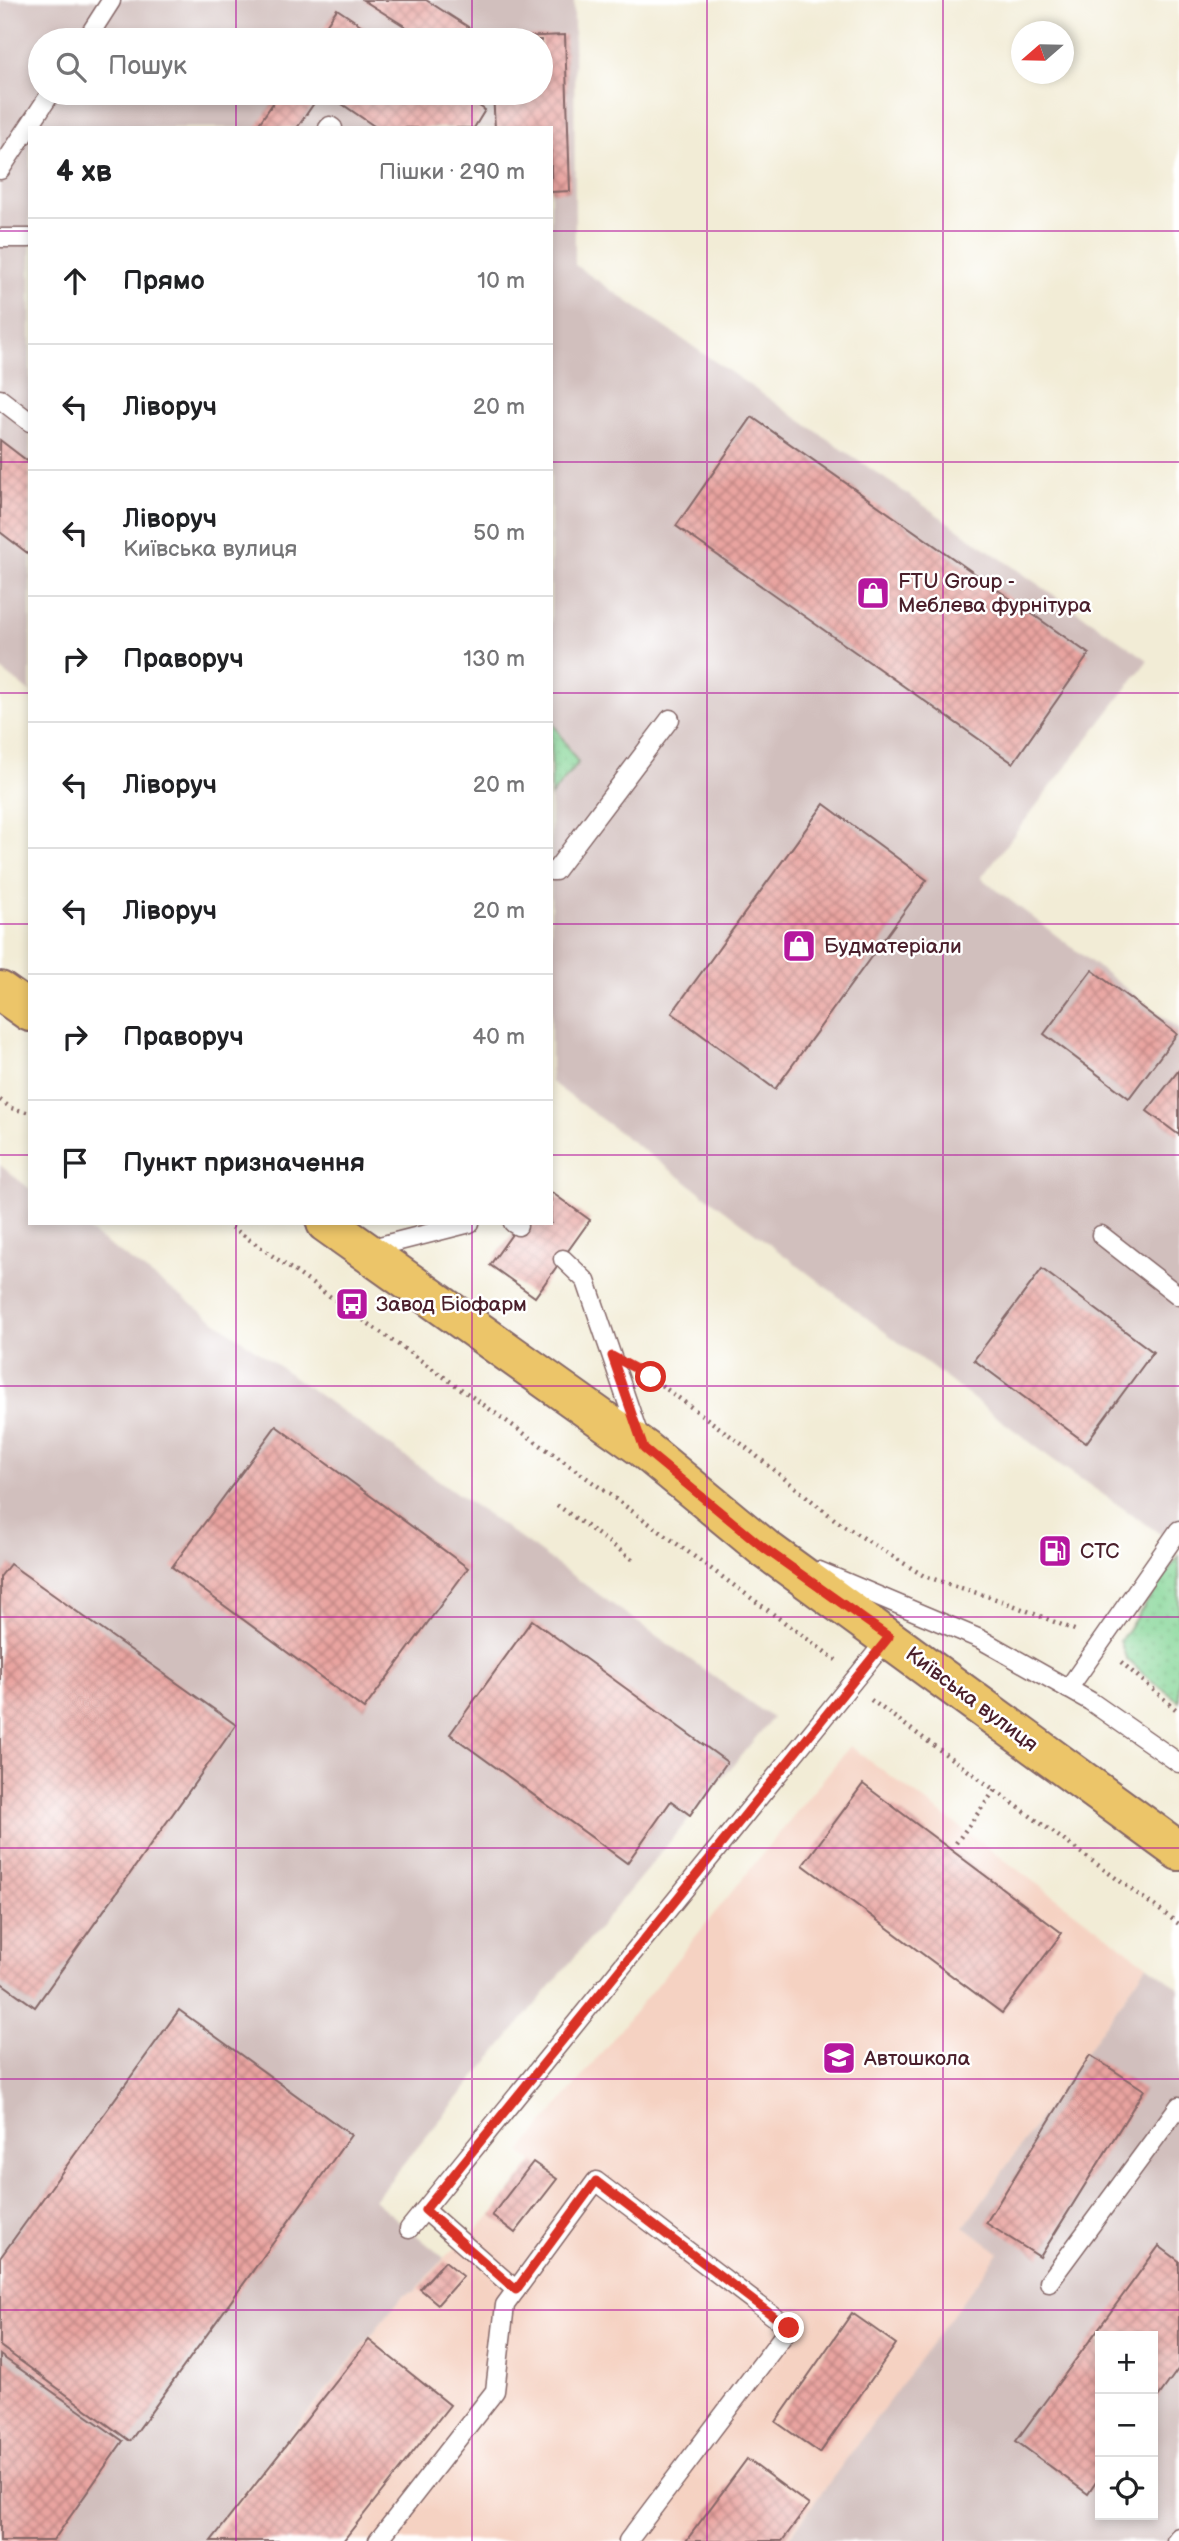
<!DOCTYPE html>
<html lang="uk">
<head>
<meta charset="utf-8">
<style>
	:root { --surface:#fff; --page:#f6f6f6; --text:#202124; --muted:#757577; --line:#e0e0e0 }
	body { margin:0; font-family:"Balsamiq Sans",sans-serif; background:var(--page); color:var(--text) }
	.controls { position:absolute; right:21px; bottom:21px; display:grid; overflow:hidden; border-radius:0px; box-shadow:0 4px 10px #0003 }
	.controls button { width:63px; height:63px; display:grid; place-items:center; padding:0; border:0; border-bottom:2px solid var(--line); background:var(--surface); color:var(--text); font:35px sans-serif }
	.compass { position:absolute; left:1011px; top:21px; width:63px; height:63px; border-radius:50%; background:var(--surface); box-shadow:0 4px 10px #0003; rotate:250deg }
	.stop { position:absolute; width:21px; height:21px; margin:-16px; border:5px solid #d93025; border-radius:50%; background:#fff }
	.stop.end { background:#d93025; border-color:#fff; box-shadow:0 2px 7px #0008 }
	.list { margin:0; padding:0; list-style:none }
	h2 { display:flex; justify-content:space-between; align-items:center; height:91px; margin:0; padding:0 28px; font-size:30px }
	h2 small { font-size:23px; font-weight:400; color:var(--muted) }
	.list li { display:grid; grid-template-columns:46px 1fr auto; gap:21px; align-items:center; box-sizing:border-box; height:126px; padding:0 28px; border-top:2px solid var(--line) }
	.list b { display:block; font-size:26px; white-space:nowrap }
	.list p { margin:0; font-size:23px; white-space:nowrap; color:var(--muted) }
	.list em { font-size:23px; font-style:normal; color:var(--muted) }
	.icon { flex:none; width:38px; height:38px; fill:none; stroke:currentColor; stroke-width:2; stroke-linecap:round; stroke-linejoin:round }
	.map { position:relative; flex:none; width:1179px; height:2541px; overflow:hidden }
	.search { position:absolute; background:var(--surface); box-shadow:0 4px 10px #0003; left:28px; top:28px; width:525px; height:77px; display:flex; align-items:center; gap:18px; box-sizing:border-box; padding:0 24px; border-radius:38px; color:var(--muted); font-size:26px }
	.panel { position:absolute; background:var(--surface); box-shadow:0 4px 10px #0003; left:28px; top:126px; width:525px; height:1099px; border-radius:0px }
	.map>svg:first-child { display:block }
	.built { fill:#f5d2c2 }
	.industrial { fill:#d1bfbd; fill-rule:evenodd }
	.grass { fill:url(#grass-dots); stroke:#677a60; stroke-width:2 }
	.building { fill:url(#building-cross-hatch) }
	.lines { fill:none; stroke-linecap:round; stroke-linejoin:round }
	.lane-casing { stroke:#856767; stroke-width:21 }
	.primary-casing { stroke:#856767; stroke-width:42 }
	.path { stroke:#856767; stroke-width:4.5; stroke-dasharray:2 5; stroke-linecap:butt }
	.lane { stroke:#fff; stroke-width:18 }
	.primary { stroke:#ecc569; stroke-width:38 }
	.route { stroke:#d93025; stroke-width:9 }
	.grid { fill:none; stroke:#b5179e; stroke-width:2; stroke-opacity:0.55 }
	.labels { text-anchor:middle; stroke-width:5; stroke-linejoin:round; paint-order:stroke }
	.poi-label { font-size:21px; fill:#4a1f2b; stroke:#fff; text-anchor:start }
	.street-label { font-size:21px; fill:#4a1f2b; stroke:#fff }
</style>
</head>
<body>
<div class="map">
<svg width="1179" height="2541" viewBox="0 0 1179 2541">
	<defs>
		<pattern id="grass-dots" width="8" height="8" patternUnits="userSpaceOnUse" patternTransform="scale(1.75)"><rect width="8" height="8" fill="#84d596"/><path d="M2 2h.1M6 6h.1" fill="none" stroke="#74b681" stroke-width="1.8" stroke-linecap="round"/></pattern>
		<pattern id="building-cross-hatch" width="8" height="8" patternUnits="userSpaceOnUse" patternTransform="scale(1.75)"><rect width="8" height="8" fill="#e9a4a0"/><path d="M0 0l8 8M0 8l8-8" fill="none" stroke="#bf8583"/></pattern>
	</defs>
	<rect width="100%" height="100%" fill="#fff"/>
	<filter id="ink" filterUnits="userSpaceOnUse"><feTurbulence type="fractalNoise" baseFrequency=".0143" numOctaves="2"/><feDisplacementMap in="SourceGraphic" scale="14" xChannelSelector="R" yChannelSelector="G"/><feConvolveMatrix kernelMatrix="1 2 1 2 8 2 1 2 1" color-interpolation-filters="sRGB"/></filter>
	<filter id="wash" filterUnits="userSpaceOnUse"><feTurbulence type="fractalNoise" baseFrequency=".00686" numOctaves="4" result="noise"/><feDisplacementMap in="SourceGraphic" scale="28" xChannelSelector="R" yChannelSelector="G"/><feGaussianBlur stdDeviation="1.57" result="paint"/><feColorMatrix in="noise" values="0 0 0 0 0 0 0 0 0 0 0 0 0 0 0 0 0 1.4 0 .05"/><feComposite in="paint" operator="in"/></filter>
	<g filter="url(#wash)">
		<rect width="100%" height="100%" fill="#f2ecd6"/>
		<!-- built -->
		<polygon class="built" points="850,1746 1147,1965 964,2227 1000,2252 786,2541 204,2541 403,2296 416,2291 444,2258 492,2215 533,2162 521,2152"/>
		<!-- industrial -->
		<g class="industrial">
			<path d="M 0,0 L 574,0 L 575,265 L 1148,660 L 981,878 L 1179,1029 L 1179,1547 L 1056,1462 L 726,1211 L 551,1082 L 551,128 L 30,128 L 30,692 L 0,669 ZM 40,40 L 541,40 L 541,93 L 40,93 Z"/>
			<polygon points="0,1165 30,1189 30,1223 78,1223 772,1718 374,2200 444,2258 416,2291 403,2296 204,2541 0,2541"/>
			<path d="M 1147,1965 L 1179,1988 L 1179,2541 L 786,2541 L 999,2252 L 964,2227 ZM 1100,2336 L 1153,2336 L 1153,2515 L 1100,2515 Z"/>
		</g>
		<!-- grass -->
		<g class="grass">
			<polygon points="551,720 578,763 551,796"/>
			<polygon points="1179,1556 1179,1701 1144,1675 1126,1658 1120,1641"/>
		</g>
		<g id="blocks">
			<!-- building -->
			<g class="building">
				<polygon points="363,0 426,0 473,30 467,40 427,40"/>
				<polygon points="337,9 383,40 316,40"/>
				<polygon points="565,35 570,191 551,192 551,128 495,128 493,93 541,93 541,40 492,40 492,38"/>
				<polygon points="280,93 321,93 297,128 256,128"/>
				<polygon points="326,93 460,93 485,110 474,128 377,128"/>
				<polygon points="752,417 1089,654 1013,763 676,526"/>
				<polygon points="0,440 30,463 30,555 0,532"/>
				<polygon points="824,804 927,880 775,1089 672,1013"/>
				<polygon points="1092,970 1177,1034 1129,1098 1044,1034"/>
				<polygon points="1179,1070 1179,1135 1147,1111"/>
				<polygon points="551,1192 590,1220 535,1297 490,1265 520,1223 551,1223"/>
				<polygon points="1042,1269 1153,1352 1086,1443 974,1360"/>
				<polygon points="276,1426 468,1568 364,1709 172,1567"/>
				<polygon points="10,1564 236,1725 35,2007 0,1982 0,1577"/>
				<polygon points="532,1620 727,1762 690,1815 671,1801 627,1863 450,1734"/>
				<polygon points="863,1784 1062,1933 1002,2013 803,1865"/>
				<polygon points="179,2010 351,2135 130,2441 0,2346 0,2258"/>
				<polygon points="1090,2055 1144,2090 1040,2257 986,2223"/>
				<polygon points="533,2162 557,2179 515,2233 492,2215"/>
				<polygon points="1159,2246 1179,2261 1179,2368 1153,2404 1153,2336 1100,2336 1100,2476 1088,2494 1016,2441"/>
				<polygon points="445,2261 463,2276 438,2304 420,2289"/>
				<polygon points="852,2313 896,2344 820,2453 776,2422"/>
				<polygon points="369,2340 450,2405 343,2541 211,2541"/>
				<polygon points="0,2355 123,2441 53,2541 0,2541"/>
				<polygon points="747,2459 809,2505 782,2541 686,2541"/>
			</g>
		</g>
	</g>
	<g filter="url(#ink)">
		<use href="#blocks" fill-opacity="0" stroke="#856767" stroke-width="2"/>
		<g class="lines">
			<defs>
				<g id="lane">
					<polyline points="86,40 111,1"/>
					<polyline points="328,128 330,126 333,128"/>
					<polyline points="0,170 51,93"/>
					<polyline points="0,238 30,238"/>
					<polyline points="0,399 30,422"/>
					<polyline points="551,871 555,871 670,719"/>
					<polyline points="513,1223 518,1226"/>
					<polyline points="1101,1235 1179,1296"/>
					<polyline points="368,1249 470,1223"/>
					<polyline points="563,1259 586,1281 640,1439"/>
					<polyline points="819,1571 980,1639 1090,1701 1179,1763"/>
					<polyline points="1068,1689 1179,1530"/>
					<polyline points="425,2210 516,2290"/>
					<polyline points="409,2229 889,1637"/>
					<polyline points="1049,2282 1179,2106"/>
					<polyline points="378,2541 495,2391 505,2305 596,2181 789,2328 628,2541"/>
					<polyline points="1176,2541 1179,2537"/>
				</g>
				<g id="primary">
					<polyline points="0,991 30,1012"/>
					<polyline points="326,1223 644,1449 764,1548 1179,1851"/>
				</g>
			</defs>
			<!-- lane casing -->
			<use href="#lane" class="lane-casing"/>
			<!-- primary casing -->
			<use href="#primary" class="primary-casing"/>
			<!-- path -->
			<g class="path">
				<polyline points="0,1100 11,1108 30,1113"/>
				<polyline points="226,1223 580,1473 836,1660"/>
				<polyline points="650,1377 743,1445 838,1522 924,1576 1005,1602 1077,1631"/>
				<polyline points="557,1505 635,1561"/>
				<polyline points="1121,1662 1179,1712"/>
				<polyline points="871,1700 1179,1924"/>
				<polyline points="956,1843 995,1790"/>
			</g>
			<!-- lane -->
			<use href="#lane" class="lane"/>
			<!-- primary -->
			<use href="#primary" class="primary"/>
		</g>
	</g>
	<g class="lines" filter="url(#ink)">
		<!-- route -->
		<polyline class="route" points="651,1377 612,1356 644,1449 764,1548 889,1637 425,2210 516,2290 596,2181 789,2328"/>
	</g>
	<!-- grid -->
	<path class="grid" d="M 236,0 L 236,40M 472,0 L 472,40M 707,0 L 707,2541M 943,0 L 943,2541M 236,93 L 236,128M 472,93 L 472,128M 0,231 L 30,231M 551,231 L 1179,231M 0,462 L 30,462M 551,462 L 1179,462M 0,693 L 30,693M 551,693 L 1179,693M 0,924 L 30,924M 551,924 L 1179,924M 0,1155 L 30,1155M 551,1155 L 1179,1155M 236,1223 L 236,2541M 472,1223 L 472,2541M 0,1386 L 1179,1386M 0,1617 L 1179,1617M 0,1848 L 1179,1848M 0,2079 L 1179,2079M 0,2310 L 1179,2310"/>
	<!-- icons -->
	<defs>
		<symbol id="shop-square" viewBox="-11 -11 22 22"><rect x="-9" y="-9" width="18" height="18" rx="4" fill="#b5179e" stroke="#fff"/><path d="M-5-2.5h2.3a2.7 3.5 0 0 1 5.4 0H5L5.5 6h-11ZM-1.5-2.5h3a1.5 2.3 0 0 0-3 0Z" fill="#fff"/></symbol>
		<symbol id="bus-square" viewBox="-11 -11 22 22"><rect x="-9" y="-9" width="18" height="18" rx="4" fill="#b5179e" stroke="#fff"/><path d="M-5-6H5V4H4V6H2V4H-2V6H-4V4H-5ZM-3.5-4V0h7V-4ZM-3.5 1.2v1.5H-2V1.2ZM2 1.2v1.5H3.5V1.2Z" fill="#fff"/></symbol>
		<symbol id="fuel-square" viewBox="-11 -11 22 22"><rect x="-9" y="-9" width="18" height="18" rx="4" fill="#b5179e" stroke="#fff"/><path d="M-5.5-6h7V0h2V4h1.3V-2.5L3-4.5l.8-.8L6-3V5H2.5V1h-1V6h-7ZM-4.2-4.7v3.2H.2V-4.7Z" fill="#fff"/></symbol>
		<symbol id="school-square" viewBox="-11 -11 22 22"><rect x="-9" y="-9" width="18" height="18" rx="4" fill="#b5179e" stroke="#fff"/><path d="M0-5L7-2L0 1L-7-2ZM-4 1L0 2.5L4 1V4Q0 6-4 4Z" fill="#fff"/></symbol>
	</defs>
	<g fill-rule="evenodd">
		<use href="#shop-square" x="854" y="574" width="38" height="38"/>
		<use href="#shop-square" x="780" y="927" width="38" height="38"/>
		<use href="#bus-square" x="333" y="1285" width="38" height="38"/>
		<use href="#fuel-square" x="1036" y="1532" width="38" height="38"/>
		<use href="#school-square" x="820" y="2039" width="38" height="38"/>
	</g>
	<g class="labels">
		<!-- poi labels -->
		<g class="poi-label">
			<text x="898" y="588">FTU Group -<tspan x="898" dy="24">Меблева фурнітура</tspan></text>
			<text x="824" y="953">Будматеріали</text>
			<text x="376" y="1311">Завод Біофарм</text>
			<text x="1080" y="1558">СТС</text>
			<text x="864" y="2065">Автошкола</text>
		</g>
		<!-- street labels -->
		<g class="street-label">
			<text transform="translate(972 1699) rotate(37)" y="7">Київська вулиця</text>
		</g>
	</g>
</svg>
<div class="controls">
<button>+</button>
<button>−</button>
<button><svg class="icon" aria-label="locate" viewBox="0 0 24 24"><circle cx="12" cy="12" r="6"/><path d="M12 2v4M12 18v4M2 12h4M18 12h4"/></svg></button>
</div>
<svg class="compass" viewBox="-18 -18 36 36"><path d="M0-13l5 13h-10z" fill="#e53935"/><path d="M0 13l5-13h-10z" fill="#757577"/></svg>
<div class="stop" style="left:651px;top:1377px"></div>
<div class="stop end" style="left:789px;top:2328px"></div>
<div class="search"><svg class="icon" aria-label="search" viewBox="0 0 24 24"><circle cx="10" cy="10" r="6"/><path d="M15 15l6 6"/></svg>Пошук</div>
<section class="panel">
<h2>4 хв<small>Пішки · 290 m</small></h2>
<ul class="list">
<li><svg class="icon" aria-label="ahead" viewBox="0 0 24 24"><path d="M12 20V5M6 11l6-6 6 6"/></svg><div><b>Прямо</b></div><em>10 m</em></li>
<li><svg class="icon" aria-label="left" viewBox="0 0 24 24"><path d="M17 20v-9H6M10 6l-5 5 5 5"/></svg><div><b>Ліворуч</b></div><em>20 m</em></li>
<li><svg class="icon" aria-label="left" viewBox="0 0 24 24"><path d="M17 20v-9H6M10 6l-5 5 5 5"/></svg><div><b>Ліворуч</b><p>Київська вулиця</p></div><em>50 m</em></li>
<li><svg class="icon" aria-label="right" viewBox="0 0 24 24"><path d="M7 20v-9h11M14 6l5 5-5 5"/></svg><div><b>Праворуч</b></div><em>130 m</em></li>
<li><svg class="icon" aria-label="left" viewBox="0 0 24 24"><path d="M17 20v-9H6M10 6l-5 5 5 5"/></svg><div><b>Ліворуч</b></div><em>20 m</em></li>
<li><svg class="icon" aria-label="left" viewBox="0 0 24 24"><path d="M17 20v-9H6M10 6l-5 5 5 5"/></svg><div><b>Ліворуч</b></div><em>20 m</em></li>
<li><svg class="icon" aria-label="right" viewBox="0 0 24 24"><path d="M7 20v-9h11M14 6l5 5-5 5"/></svg><div><b>Праворуч</b></div><em>40 m</em></li>
<li><svg class="icon" aria-label="arrive" viewBox="0 0 24 24"><path d="M6 21V4h12l-3 4 3 4H6"/></svg><div><b>Пункт призначення</b></div></li>
</ul>
</section>
</div>
</body>
</html>
